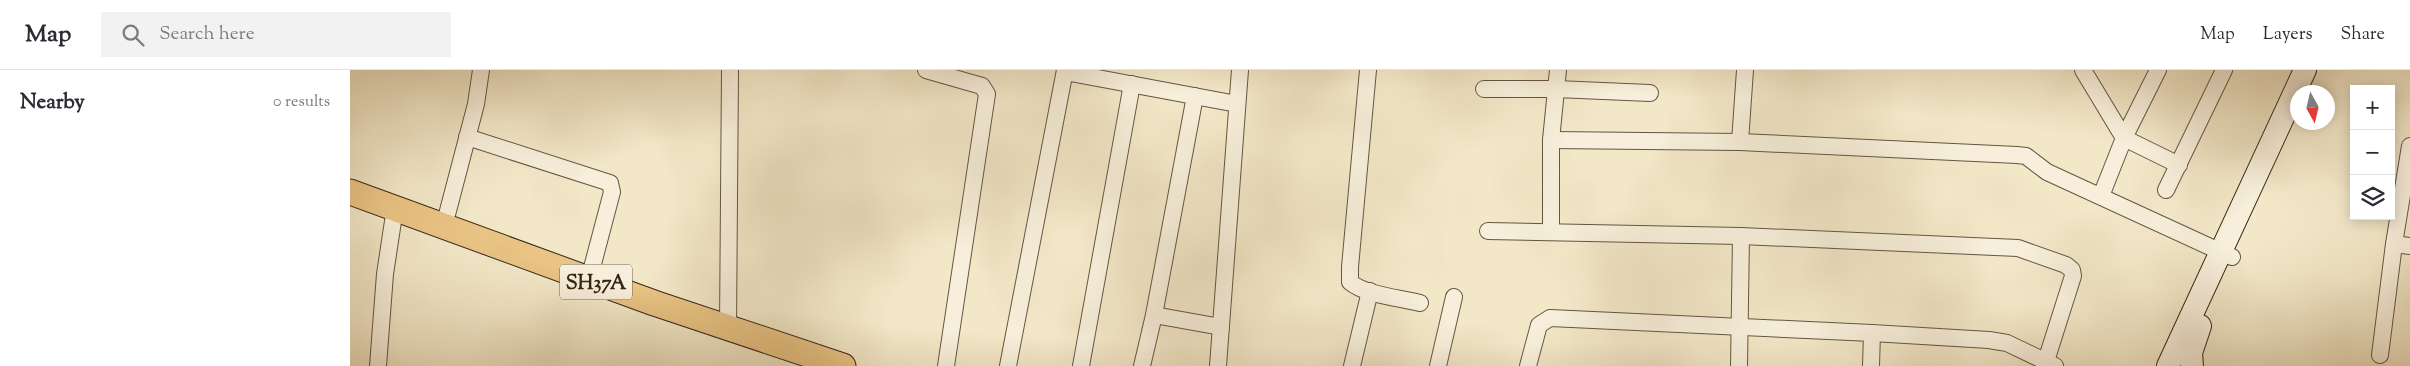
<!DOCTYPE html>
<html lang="en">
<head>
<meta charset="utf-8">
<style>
	:root { --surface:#fff; --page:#f2f2f3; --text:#2b2b33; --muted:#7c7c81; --line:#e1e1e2 }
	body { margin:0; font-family:"Sorts Mill Goudy",serif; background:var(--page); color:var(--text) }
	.controls { position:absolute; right:15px; top:15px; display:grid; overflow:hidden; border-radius:0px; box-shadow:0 2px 12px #0003 }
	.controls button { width:45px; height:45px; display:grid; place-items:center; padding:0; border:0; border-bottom:1px solid var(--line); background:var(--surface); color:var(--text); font:25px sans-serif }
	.compass { position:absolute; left:1940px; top:15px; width:45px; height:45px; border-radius:50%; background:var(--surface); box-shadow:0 2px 12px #0003; rotate:172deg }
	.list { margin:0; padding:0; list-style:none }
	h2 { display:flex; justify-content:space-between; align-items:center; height:65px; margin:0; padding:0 20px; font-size:21px }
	h2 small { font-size:16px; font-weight:400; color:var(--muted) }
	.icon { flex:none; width:28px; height:28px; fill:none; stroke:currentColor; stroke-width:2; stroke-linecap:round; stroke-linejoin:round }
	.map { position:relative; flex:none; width:2060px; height:296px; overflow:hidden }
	header { display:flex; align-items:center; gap:30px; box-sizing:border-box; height:70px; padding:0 25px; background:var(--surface); border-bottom:1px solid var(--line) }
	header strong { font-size:24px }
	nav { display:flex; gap:28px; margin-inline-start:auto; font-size:18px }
	.search { width:350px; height:45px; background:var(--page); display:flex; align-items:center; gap:12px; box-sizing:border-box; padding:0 18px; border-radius:0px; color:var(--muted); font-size:19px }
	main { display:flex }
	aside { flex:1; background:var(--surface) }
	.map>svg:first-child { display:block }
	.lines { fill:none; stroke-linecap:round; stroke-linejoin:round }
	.minor-casing { stroke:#645641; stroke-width:18 }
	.secondary-casing { stroke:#352514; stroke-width:24 }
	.primary-casing { stroke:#352514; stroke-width:27 }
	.minor { stroke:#f7efdb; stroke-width:16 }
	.secondary { stroke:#f7efdb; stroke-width:22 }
	.primary { stroke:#e9c484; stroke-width:25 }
	.labels { text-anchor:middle; stroke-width:4.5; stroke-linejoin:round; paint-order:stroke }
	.shield { fill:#f7efdb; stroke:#6f6250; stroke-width:1 }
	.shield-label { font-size:20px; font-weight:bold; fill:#352514 }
</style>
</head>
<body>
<header>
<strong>Map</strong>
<div class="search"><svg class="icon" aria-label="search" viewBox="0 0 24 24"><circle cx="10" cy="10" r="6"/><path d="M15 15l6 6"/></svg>Search here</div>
<nav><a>Map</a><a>Layers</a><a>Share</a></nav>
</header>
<main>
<aside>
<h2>Nearby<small>0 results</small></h2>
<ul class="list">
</ul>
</aside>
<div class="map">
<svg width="2060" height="296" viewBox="0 0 2060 296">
	<rect width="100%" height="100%" fill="#f2e7c7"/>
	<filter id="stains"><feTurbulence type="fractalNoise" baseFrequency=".004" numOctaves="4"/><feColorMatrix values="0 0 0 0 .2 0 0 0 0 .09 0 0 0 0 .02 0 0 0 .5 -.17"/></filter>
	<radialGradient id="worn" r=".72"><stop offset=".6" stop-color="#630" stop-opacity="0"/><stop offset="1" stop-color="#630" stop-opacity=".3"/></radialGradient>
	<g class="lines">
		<defs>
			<g id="minor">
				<polyline points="576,0 632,16 637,24 596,296"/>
				<path d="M 1018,0 L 1000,197 L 1000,212 C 1015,225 1051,228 1070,233"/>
				<polyline points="1733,0 1774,68 1808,0"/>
				<polyline points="715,2 887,34"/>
				<polyline points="1134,19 1206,19 1300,23"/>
				<polyline points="117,67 260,113 262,122 239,209"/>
				<polyline points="1201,70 1390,72 1667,85 1676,86 1697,102 1882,187"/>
				<polyline points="1390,72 1395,0"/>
				<polyline points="1816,120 1874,0"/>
				<polyline points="1751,126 1774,68 1829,95"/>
				<polyline points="94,156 126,34 131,0"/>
				<polyline points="1138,161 1391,166 1668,178 1716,195 1722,200 1723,206 1696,291"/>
				<polyline points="1201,162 1201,70 1208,0"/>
				<polyline points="2044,174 2060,176"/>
				<polyline points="804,245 871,257"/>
				<polyline points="378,258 380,0"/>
				<polyline points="2030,285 2044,174 2060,76"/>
				<polyline points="28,296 35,204 45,138"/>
				<polyline points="658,296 715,0"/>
				<polyline points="731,296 782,14"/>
				<polyline points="792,296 804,245 845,26"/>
				<polyline points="868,296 890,0"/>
				<polyline points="1002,296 1020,221"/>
				<polyline points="1088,296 1104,227"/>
				<polyline points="1178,296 1189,255 1200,248 1522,263 1639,270 1657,273 1705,296"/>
				<polyline points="1389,296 1391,166"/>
				<polyline points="1521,296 1522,263"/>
			</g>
			<g id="secondary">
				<polyline points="1818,296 1955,0"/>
				<polyline points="1842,296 1841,283 1850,256"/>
			</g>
			<polyline id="primary" points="0,122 304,233 493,296"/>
		</defs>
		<!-- minor casing -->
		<use href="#minor" class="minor-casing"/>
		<!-- secondary casing -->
		<use href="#secondary" class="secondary-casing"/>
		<!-- primary casing -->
		<use href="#primary" class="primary-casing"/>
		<!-- minor -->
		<use href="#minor" class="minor"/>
		<!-- secondary -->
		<use href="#secondary" class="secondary"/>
		<!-- primary -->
		<use href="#primary" class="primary"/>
	</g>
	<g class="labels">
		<!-- shield labels -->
		<rect class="shield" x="210" y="194.5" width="72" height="35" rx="4"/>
		<g class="shield-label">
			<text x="246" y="219">SH37A</text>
		</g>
	</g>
	<rect width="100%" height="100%" filter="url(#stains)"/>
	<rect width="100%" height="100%" fill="url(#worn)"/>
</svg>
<div class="controls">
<button>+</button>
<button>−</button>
<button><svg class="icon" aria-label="layers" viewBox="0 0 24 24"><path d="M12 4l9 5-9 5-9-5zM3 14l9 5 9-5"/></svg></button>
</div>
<svg class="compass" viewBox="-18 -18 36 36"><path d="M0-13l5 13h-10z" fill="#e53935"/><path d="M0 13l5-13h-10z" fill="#7c7c81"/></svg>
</div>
</main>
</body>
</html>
